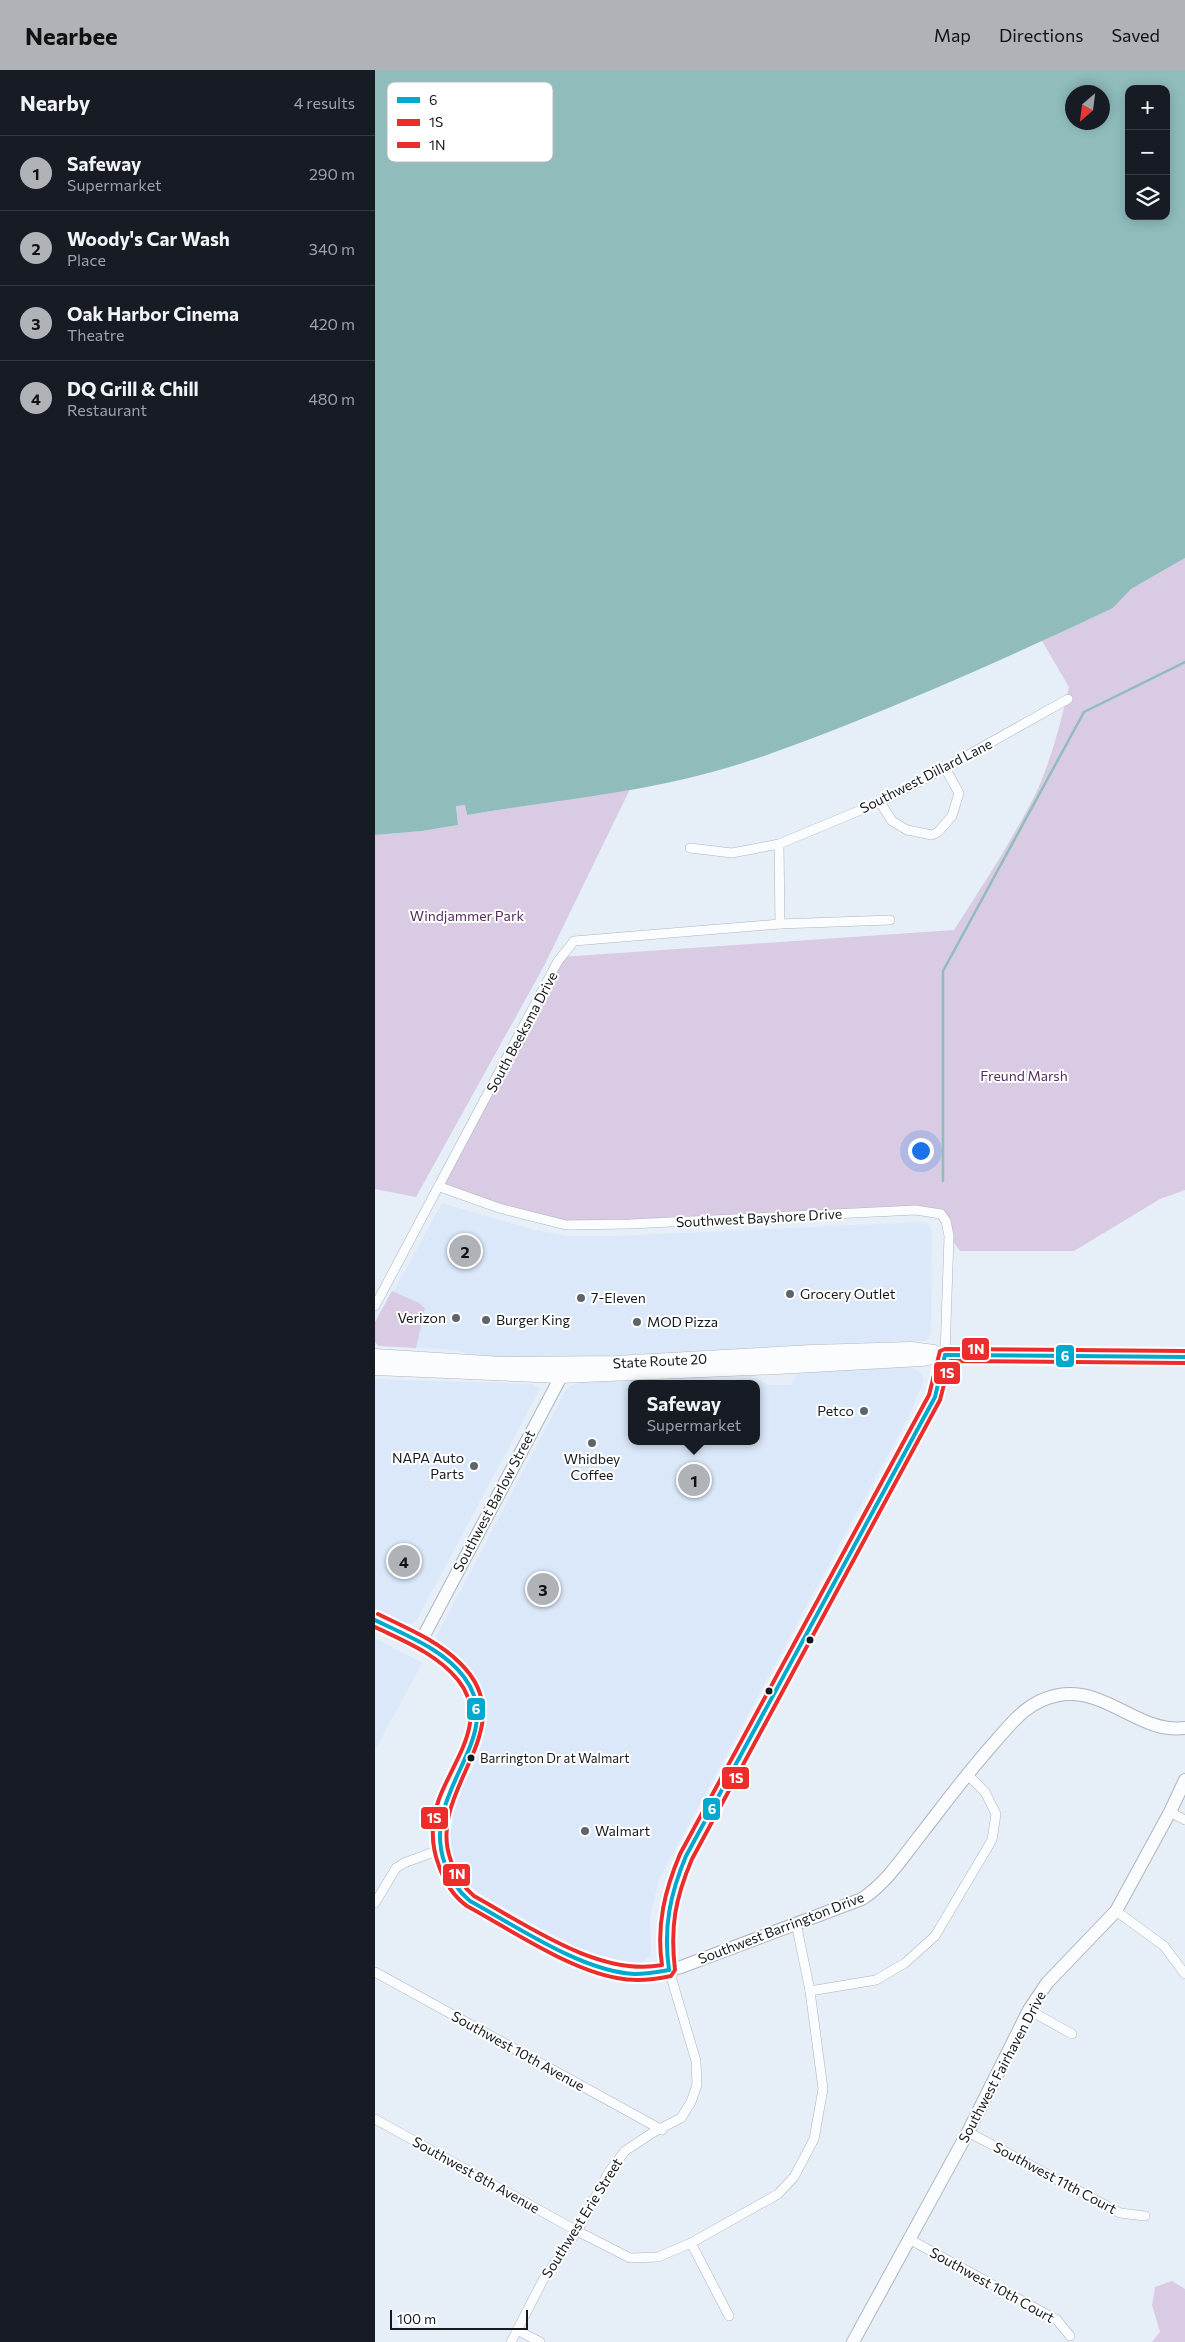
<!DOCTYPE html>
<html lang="en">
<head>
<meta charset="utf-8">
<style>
	:root { --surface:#171b24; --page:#242831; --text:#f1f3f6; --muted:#9ea1a6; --line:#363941; --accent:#afb3b7 }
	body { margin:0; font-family:Commissioner,sans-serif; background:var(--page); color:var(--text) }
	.controls { position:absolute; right:15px; top:15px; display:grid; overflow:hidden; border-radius:10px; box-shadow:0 2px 12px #0003 }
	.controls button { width:45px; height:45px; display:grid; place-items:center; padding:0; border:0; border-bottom:1px solid var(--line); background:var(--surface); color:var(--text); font:25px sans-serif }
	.compass { position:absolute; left:690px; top:15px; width:45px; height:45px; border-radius:50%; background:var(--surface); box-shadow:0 2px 12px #0003; rotate:208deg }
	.scale { position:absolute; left:15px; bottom:12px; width:138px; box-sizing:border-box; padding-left:5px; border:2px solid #151a20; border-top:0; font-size:14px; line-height:18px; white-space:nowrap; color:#151a20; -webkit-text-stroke:4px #fff; paint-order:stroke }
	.you { position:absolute; left:545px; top:1080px; width:18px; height:18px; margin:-12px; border:4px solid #fff; border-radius:50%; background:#1a73e8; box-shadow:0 0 0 8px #1a73e833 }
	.badge { display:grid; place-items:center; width:32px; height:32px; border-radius:50%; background:var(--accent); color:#111; font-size:16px; font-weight:700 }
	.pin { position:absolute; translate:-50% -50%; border:2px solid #fff; box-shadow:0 1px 5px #0006 }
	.popup { position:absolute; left:253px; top:1310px; width:132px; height:65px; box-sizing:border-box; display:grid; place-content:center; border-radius:10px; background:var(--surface); filter:drop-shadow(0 1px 4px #0005); font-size:16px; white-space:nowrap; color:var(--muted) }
	.popup b { font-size:19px; color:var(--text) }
	.popup::after { content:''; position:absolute; left:50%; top:100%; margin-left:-10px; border:10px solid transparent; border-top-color:var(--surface) }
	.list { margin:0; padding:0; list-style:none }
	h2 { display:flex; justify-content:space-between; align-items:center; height:65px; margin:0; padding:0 20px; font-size:21px }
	h2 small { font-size:16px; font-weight:400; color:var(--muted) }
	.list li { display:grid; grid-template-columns:32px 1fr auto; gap:15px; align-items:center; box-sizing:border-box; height:75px; padding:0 20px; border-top:1px solid var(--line) }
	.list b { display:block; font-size:19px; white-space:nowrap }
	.list p { margin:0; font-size:16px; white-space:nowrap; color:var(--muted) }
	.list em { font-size:16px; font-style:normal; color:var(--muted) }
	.icon { flex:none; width:28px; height:28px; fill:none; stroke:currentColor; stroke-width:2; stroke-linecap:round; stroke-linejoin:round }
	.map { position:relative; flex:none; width:810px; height:2272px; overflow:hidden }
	header { display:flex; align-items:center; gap:30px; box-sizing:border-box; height:70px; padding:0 25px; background:var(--accent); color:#111 }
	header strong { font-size:24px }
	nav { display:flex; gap:28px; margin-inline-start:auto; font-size:18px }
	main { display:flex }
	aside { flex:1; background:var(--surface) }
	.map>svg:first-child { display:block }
	.built { fill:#dae8f9; fill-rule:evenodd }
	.green { fill:#d8cbe3 }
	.water { fill:#90bcbc; fill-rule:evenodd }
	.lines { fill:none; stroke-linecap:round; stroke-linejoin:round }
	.stream { stroke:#90bcbc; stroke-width:2.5 }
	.street-casing { stroke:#b0b5bd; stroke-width:10 }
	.secondary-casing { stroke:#b0b5bd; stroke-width:14 }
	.primary-casing { stroke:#b0b5bd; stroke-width:15 }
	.street { stroke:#fbfcfe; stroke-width:9 }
	.secondary { stroke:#fbfcfe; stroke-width:12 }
	.primary { stroke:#fbfcfe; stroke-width:14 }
	.bus-1-casing { stroke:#fff; stroke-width:8 }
	.bus-2-casing { stroke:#fff; stroke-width:8 }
	.bus-3-casing { stroke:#fff; stroke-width:8 }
	.bus-1 { stroke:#00a9ce; stroke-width:4 }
	.bus-2 { stroke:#ec2d2c; stroke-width:4 }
	.bus-3 { stroke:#ec2d2c; stroke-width:4 }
	.poi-dot { fill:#5e646b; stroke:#fff; stroke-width:2 }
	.bus-dot { fill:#151a20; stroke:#fff; stroke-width:2 }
	.labels { text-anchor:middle; stroke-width:4; stroke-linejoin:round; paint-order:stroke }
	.bus-label { font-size:13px; fill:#151a20; stroke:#fff; text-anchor:start }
	.street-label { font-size:14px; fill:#151a20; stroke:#fff }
	.park-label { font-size:14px; fill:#552c5d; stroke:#fff }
	.poi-label { font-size:14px; fill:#151a20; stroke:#fff; text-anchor:start }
	.key { fill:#fff; stroke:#b9babc; stroke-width:1 }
	.key-label { font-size:14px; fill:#151a20 }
	.line-badge { stroke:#fff; stroke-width:2 }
	.badge-label { font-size:14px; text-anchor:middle; font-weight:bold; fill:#fff }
</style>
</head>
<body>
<header>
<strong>Nearbee</strong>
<nav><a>Map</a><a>Directions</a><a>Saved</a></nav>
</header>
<main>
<aside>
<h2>Nearby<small>4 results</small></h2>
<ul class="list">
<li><span class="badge">1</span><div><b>Safeway</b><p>Supermarket</p></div><em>290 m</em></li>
<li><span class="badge">2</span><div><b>Woody's Car Wash</b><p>Place</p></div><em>340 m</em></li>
<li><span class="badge">3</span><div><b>Oak Harbor Cinema</b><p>Theatre</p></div><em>420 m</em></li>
<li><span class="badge">4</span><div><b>DQ Grill &amp; Chill</b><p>Restaurant</p></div><em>480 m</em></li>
</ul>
</aside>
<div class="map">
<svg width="810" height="2272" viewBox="0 0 810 2272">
	<rect width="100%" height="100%" fill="#e6eef7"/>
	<!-- built -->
	<g class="built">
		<polygon points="67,1133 159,1160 194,1166 241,1166 549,1152 554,1155 557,1161 556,1263 554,1268 550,1271 461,1273 254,1285 162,1288 97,1285 82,1280 54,1278 2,1276 0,1274 0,1256"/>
		<path d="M 536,1297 L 546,1303 L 549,1310 L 535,1344 L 284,1809 L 275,1847 L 276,1886 L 264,1894 L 240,1892 L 212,1883 L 112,1828 L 95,1816 L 81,1799 L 73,1777 L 72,1760 L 80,1732 L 102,1690 L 108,1668 L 110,1638 L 102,1612 L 87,1590 L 60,1569 L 191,1320 L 195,1316 L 204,1313 L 324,1306 L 337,1311 L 383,1309 L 393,1315 L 416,1315 L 423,1303 ZM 256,1314 L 382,1314 L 382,1371 L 256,1371 Z"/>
		<polygon points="0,1309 158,1314 165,1319 41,1551 36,1554 30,1553 0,1537"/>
		<polygon points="0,1568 47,1593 0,1680"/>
	</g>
	<!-- green -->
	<g class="green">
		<path d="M 810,488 L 810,1120 L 785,1129 L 699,1181 L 585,1181 L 574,1166 L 571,1152 L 553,1140 L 191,1155 L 65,1117 L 186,887 L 579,860 C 608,815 637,771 661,723 C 676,690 686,653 694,617 L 667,571 L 738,538 L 756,519 Z"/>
		<polygon points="255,719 169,896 41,1127 0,1119 0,765 47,761 83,755 81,736 90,735 92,745"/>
		<polygon points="17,1221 44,1233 50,1238 41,1278 4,1276 0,1272 0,1252"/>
		<polygon points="797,2211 810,2219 810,2272 777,2272 785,2262 777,2235 780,2217"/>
	</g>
	<!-- water -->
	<path class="water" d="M 0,0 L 810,0 L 810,488 L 756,519 L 738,538 C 649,580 560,620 469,656 C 425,673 382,690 337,702 C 257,724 173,731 92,745 L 90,735 L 81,736 L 83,755 L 47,761 L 0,765 ZM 754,19 L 791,19 L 791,146 L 754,146 ZM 698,22 L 728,22 L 728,52 L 698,52 Z"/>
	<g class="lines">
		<!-- stream -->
		<polyline class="stream" points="568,1111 568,901 709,642 810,592"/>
		<defs>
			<g id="street">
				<polyline points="505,732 517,751 532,760 557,765 563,762 577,746 584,723 570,698"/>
				<polyline points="404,774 405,854"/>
				<polyline points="315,778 357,783 404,774 505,732 570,698 693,629"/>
				<polyline points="65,1117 124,1138 191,1155 255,1154 541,1140 566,1144 571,1151 574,1166 570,1285"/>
				<polyline points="0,1236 183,891 199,871 405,854 515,850"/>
				<polyline points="795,1742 810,1750"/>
				<polyline points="0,1833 21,1798 29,1793 64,1780"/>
				<polyline points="741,1841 789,1876 810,1904"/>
				<polyline points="0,1902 287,2060"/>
				<polyline points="435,1921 501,1910 530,1893 560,1866 617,1770 621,1744 610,1722 592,1704"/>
				<polyline points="654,1940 697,1964"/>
				<polyline points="0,2049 202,2161 255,2188 283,2187 316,2173 403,2124 419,2107 439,2069 448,2019 435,1921 421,1853"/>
				<polyline points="593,2062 745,2143 770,2146"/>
				<polyline points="534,2169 682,2250 695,2266"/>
				<polyline points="316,2173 354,2246"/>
				<polyline points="142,2260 165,2272"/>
				<polyline points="136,2272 168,2210 202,2161 234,2102 250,2081 277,2063 306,2048 316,2032 322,2015 321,1991 294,1900"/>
			</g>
			<g id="secondary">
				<path d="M 0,1550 C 31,1566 67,1579 89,1607 C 121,1648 89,1686 73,1724 C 63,1746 61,1772 70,1794 C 76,1810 81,1820 95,1831 C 144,1857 214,1907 269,1905 C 282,1905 294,1900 306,1897 L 487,1829 C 511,1813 526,1790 543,1768 C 568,1736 592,1703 619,1673 C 638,1651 654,1630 684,1625 C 732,1617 764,1664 810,1658"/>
				<polyline points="45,1573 190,1299"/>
				<path d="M 294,1900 C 286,1855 293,1827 311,1786 L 560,1327 L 570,1285"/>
				<polyline points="478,2272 593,2062 654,1940 672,1913 741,1841 795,1742 810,1710"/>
			</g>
			<g id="primary">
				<polyline points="0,1286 127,1294 241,1293 437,1282 536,1279 559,1282"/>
				<polyline points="0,1298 185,1306 402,1297 546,1289 570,1285 810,1287"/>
			</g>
		</defs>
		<!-- street casing -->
		<use href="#street" class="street-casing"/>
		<!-- secondary casing -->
		<use href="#secondary" class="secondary-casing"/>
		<!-- primary casing -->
		<use href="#primary" class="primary-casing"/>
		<!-- street -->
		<use href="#street" class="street"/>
		<!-- secondary -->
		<use href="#secondary" class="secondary"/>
		<!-- primary -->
		<use href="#primary" class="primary"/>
		<defs>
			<g id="bus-1">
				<polyline points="570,1285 810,1287"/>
				<path d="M 0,1550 C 30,1565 68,1579 89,1607 C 135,1668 43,1721 70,1794 C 75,1809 83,1821 95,1831 C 141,1856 208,1902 260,1904 C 271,1904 283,1902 294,1900"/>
				<path d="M 294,1900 C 288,1858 295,1824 311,1786 L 560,1327 L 570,1285"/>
			</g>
			<path id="bus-2" d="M 0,1557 C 29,1571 62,1584 83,1610 C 115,1649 78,1691 64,1729 C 56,1751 56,1775 64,1796 C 70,1813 78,1826 92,1836 C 136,1860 193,1899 242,1908 C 260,1912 278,1910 296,1906 L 300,1900 C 295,1857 300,1829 317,1789 L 565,1330 L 575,1291 L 810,1293"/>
			<path id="bus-3" d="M 3,1544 C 31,1558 62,1570 85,1593 C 152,1659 49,1719 76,1791 C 81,1805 87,1816 99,1826 C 152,1855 224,1907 287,1895 C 281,1855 290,1820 305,1784 L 554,1325 L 565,1281 L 570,1279 L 810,1281"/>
		</defs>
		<!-- bus-1 casing -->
		<use href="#bus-1" class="bus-1-casing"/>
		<!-- bus-2 casing -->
		<use href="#bus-2" class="bus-2-casing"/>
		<!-- bus-3 casing -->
		<use href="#bus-3" class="bus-3-casing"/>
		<!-- bus-1 -->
		<use href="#bus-1" class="bus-1"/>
		<!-- bus-2 -->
		<use href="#bus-2" class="bus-2"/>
		<!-- bus-3 -->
		<use href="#bus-3" class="bus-3"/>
	</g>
	<!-- markers -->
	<g class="poi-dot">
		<circle cx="415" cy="1224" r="5"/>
		<circle cx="206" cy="1228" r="5"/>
		<circle cx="81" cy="1248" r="5"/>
		<circle cx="111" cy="1250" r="5"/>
		<circle cx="262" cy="1252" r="5"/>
		<circle cx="489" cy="1341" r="5"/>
		<circle cx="217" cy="1373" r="5"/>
		<circle cx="99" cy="1396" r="5"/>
		<circle cx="210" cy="1761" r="5"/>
	</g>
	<g class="bus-dot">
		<circle cx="435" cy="1570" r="4.5"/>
		<circle cx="394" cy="1621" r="4.5"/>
		<circle cx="96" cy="1688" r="4.5"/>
	</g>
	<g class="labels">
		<!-- bus labels -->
		<g class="bus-label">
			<text x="105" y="1693">Barrington Dr at Walmart</text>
		</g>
		<!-- street labels -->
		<g class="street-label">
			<text transform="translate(551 706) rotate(-27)" y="5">Southwest Dillard Lane</text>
			<text transform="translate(147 962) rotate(-62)" y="5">South Beeksma Drive</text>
			<text transform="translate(384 1148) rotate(-3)" y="5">Southwest Bayshore Drive</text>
			<text transform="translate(285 1291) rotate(-3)" y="5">State Route 20</text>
			<text transform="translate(119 1431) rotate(-62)" y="5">Southwest Barlow Street</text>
			<text transform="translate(406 1858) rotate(-21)" y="5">Southwest Barrington Drive</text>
			<text transform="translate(143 1981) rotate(29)" y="5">Southwest 10th Avenue</text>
			<text transform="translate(627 1997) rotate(-62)" y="5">Southwest Fairhaven Drive</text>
			<text transform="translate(101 2105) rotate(29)" y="5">Southwest 8th Avenue</text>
			<text transform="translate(680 2108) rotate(28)" y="5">Southwest 11th Court</text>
			<text transform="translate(207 2148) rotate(-58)" y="5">Southwest Erie Street</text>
			<text transform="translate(617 2215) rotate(29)" y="5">Southwest 10th Court</text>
		</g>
		<!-- park labels -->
		<g class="park-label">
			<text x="92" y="851">Windjammer Park</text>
			<text x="649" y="1011">Freund Marsh</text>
		</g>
		<!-- poi labels -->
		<g class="poi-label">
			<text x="425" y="1229">Grocery Outlet</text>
			<text x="216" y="1233">7-Eleven</text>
			<text x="71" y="1253" text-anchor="end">Verizon</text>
			<text x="121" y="1255">Burger King</text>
			<text x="272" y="1257">MOD Pizza</text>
			<text x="479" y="1346" text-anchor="end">Petco</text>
			<text x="89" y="1393" text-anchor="end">NAPA Auto<tspan x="89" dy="16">Parts</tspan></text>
			<text x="217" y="1394" text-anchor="middle">Whidbey<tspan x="217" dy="16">Coffee</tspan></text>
			<text x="220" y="1766">Walmart</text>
		</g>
	</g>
	<!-- legend -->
	<rect x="12" y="12" width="166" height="80" rx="8" class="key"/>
	<rect x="22" y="27" width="23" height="6" fill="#00a9ce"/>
	<rect x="22" y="49" width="23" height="7" fill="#ec2d2c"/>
	<rect x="22" y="72" width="23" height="6" fill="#ec2d2c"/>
	<g class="key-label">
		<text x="54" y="35">6</text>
		<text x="54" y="57">1S</text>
		<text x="54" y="80">1N</text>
	</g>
	<g class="line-badge">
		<rect x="586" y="1267" width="29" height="24" rx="5" fill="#ec2d2c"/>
		<rect x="680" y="1274" width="20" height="24" rx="5" fill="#00a9ce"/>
		<rect x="558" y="1291" width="28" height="24" rx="5" fill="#ec2d2c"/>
		<rect x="91" y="1627" width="20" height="24" rx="5" fill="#00a9ce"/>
		<rect x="346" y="1696" width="29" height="24" rx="5" fill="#ec2d2c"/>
		<rect x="327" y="1727" width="19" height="24" rx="5" fill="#00a9ce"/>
		<rect x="45" y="1736" width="29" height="24" rx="5" fill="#ec2d2c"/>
		<rect x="67" y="1793" width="29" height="24" rx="5" fill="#ec2d2c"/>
	</g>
	<g class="badge-label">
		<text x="601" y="1284">1N</text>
		<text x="690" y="1291">6</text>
		<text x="572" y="1308">1S</text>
		<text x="101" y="1644">6</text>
		<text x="361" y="1713">1S</text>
		<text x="337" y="1744">6</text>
		<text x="59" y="1753">1S</text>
		<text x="82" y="1809">1N</text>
	</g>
</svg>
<div class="controls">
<button>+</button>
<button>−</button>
<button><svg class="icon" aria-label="layers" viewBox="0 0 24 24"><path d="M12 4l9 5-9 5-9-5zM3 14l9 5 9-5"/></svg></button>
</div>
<svg class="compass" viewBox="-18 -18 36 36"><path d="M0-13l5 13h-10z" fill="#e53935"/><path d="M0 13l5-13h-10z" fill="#9ea1a6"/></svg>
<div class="scale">100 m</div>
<div class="you"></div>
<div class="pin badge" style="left:319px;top:1410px">1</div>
<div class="popup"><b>Safeway</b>Supermarket</div>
<div class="pin badge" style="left:90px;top:1181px">2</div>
<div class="pin badge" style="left:168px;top:1519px">3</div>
<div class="pin badge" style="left:29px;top:1491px">4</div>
</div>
</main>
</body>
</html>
